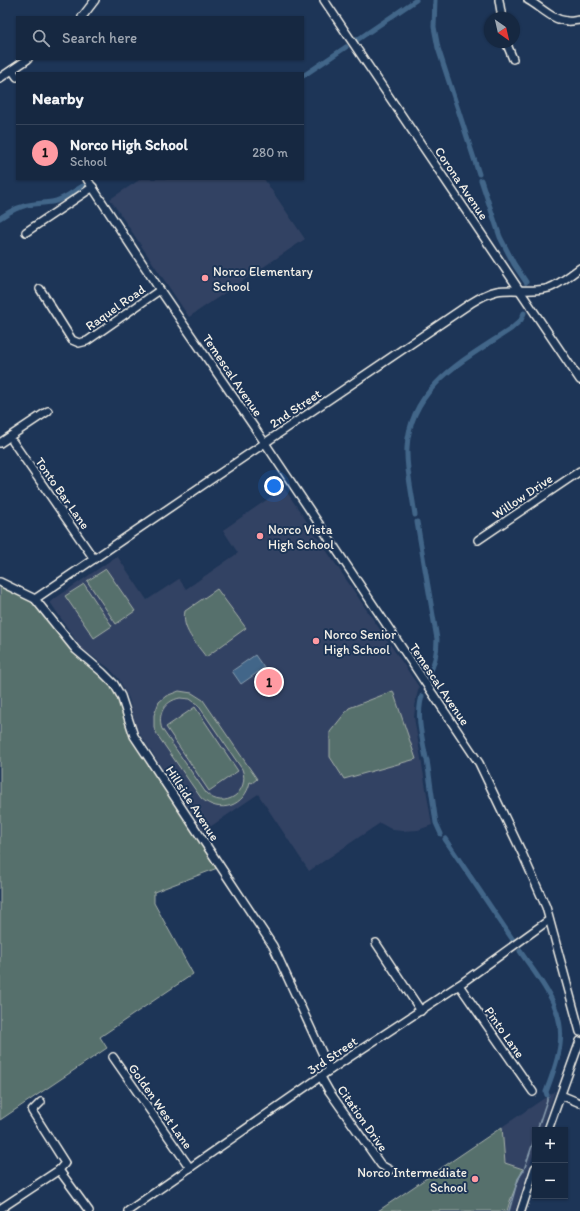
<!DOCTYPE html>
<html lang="en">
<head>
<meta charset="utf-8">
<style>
	:root { --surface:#162841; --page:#1f3048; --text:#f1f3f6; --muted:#9ea6b1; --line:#35445a; --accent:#ff9aa2 }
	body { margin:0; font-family:Itim,sans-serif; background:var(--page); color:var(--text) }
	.controls { position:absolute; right:12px; bottom:12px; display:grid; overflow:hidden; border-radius:0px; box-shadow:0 1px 3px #0004 }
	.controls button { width:36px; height:36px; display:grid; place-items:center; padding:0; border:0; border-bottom:1px solid var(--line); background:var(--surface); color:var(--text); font:20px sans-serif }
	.compass { position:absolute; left:484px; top:12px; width:36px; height:36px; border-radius:50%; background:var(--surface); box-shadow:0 1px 3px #0004; rotate:146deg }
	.you { position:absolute; left:274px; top:486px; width:14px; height:14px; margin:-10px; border:3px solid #fff; border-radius:50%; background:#1a73e8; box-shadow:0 0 0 6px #1a73e833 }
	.badge { display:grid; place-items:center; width:26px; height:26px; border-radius:50%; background:var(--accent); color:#111; font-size:13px; font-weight:700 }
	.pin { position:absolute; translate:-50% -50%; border:2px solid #fff; box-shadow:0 1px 4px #0006 }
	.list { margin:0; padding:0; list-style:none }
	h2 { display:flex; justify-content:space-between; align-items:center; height:52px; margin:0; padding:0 16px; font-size:17px }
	h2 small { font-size:13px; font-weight:400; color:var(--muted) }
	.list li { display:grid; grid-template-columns:26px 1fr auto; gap:12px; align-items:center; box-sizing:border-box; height:56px; padding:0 16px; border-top:1px solid var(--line) }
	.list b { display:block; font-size:15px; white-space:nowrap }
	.list p { margin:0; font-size:13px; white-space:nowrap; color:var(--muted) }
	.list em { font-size:13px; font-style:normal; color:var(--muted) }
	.icon { flex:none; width:22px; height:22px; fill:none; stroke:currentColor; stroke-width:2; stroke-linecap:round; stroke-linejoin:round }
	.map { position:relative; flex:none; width:580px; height:1211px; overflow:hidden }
	.search { position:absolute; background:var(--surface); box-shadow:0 1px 3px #0004; left:16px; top:16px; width:288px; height:44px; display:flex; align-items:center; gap:10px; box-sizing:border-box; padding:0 14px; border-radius:0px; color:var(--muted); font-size:15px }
	.panel { position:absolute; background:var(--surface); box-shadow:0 1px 3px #0004; left:16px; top:72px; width:288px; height:108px; border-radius:0px }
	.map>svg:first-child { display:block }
	.built { fill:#334263 }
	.green { fill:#57706c; stroke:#a6b0aa; fill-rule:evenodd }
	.water { fill:#426689; stroke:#899eaf }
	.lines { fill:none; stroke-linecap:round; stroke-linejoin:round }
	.stream { stroke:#899eaf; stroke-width:1.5 }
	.canal { stroke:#426689; stroke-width:5 }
	.minor-casing { stroke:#f4f1e8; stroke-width:10 }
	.minor { stroke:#1d3557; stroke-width:7 }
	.poi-dot { fill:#ff9aa2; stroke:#1d3557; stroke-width:1.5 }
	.labels { text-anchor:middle; stroke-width:4; stroke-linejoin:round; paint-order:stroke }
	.street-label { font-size:13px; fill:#f4f1e8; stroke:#1d3557 }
	.poi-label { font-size:13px; fill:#f4f1e8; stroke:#1d3557; text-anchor:start }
</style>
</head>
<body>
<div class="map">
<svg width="580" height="1211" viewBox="0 0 580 1211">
	<rect width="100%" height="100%" fill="#1d3557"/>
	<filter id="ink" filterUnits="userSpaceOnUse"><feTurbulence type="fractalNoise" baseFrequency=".025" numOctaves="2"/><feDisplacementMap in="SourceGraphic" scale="8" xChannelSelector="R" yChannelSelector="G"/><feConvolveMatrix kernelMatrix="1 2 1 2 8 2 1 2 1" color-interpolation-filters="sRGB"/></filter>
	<g filter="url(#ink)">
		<!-- built -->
		<g class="built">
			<polygon points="141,179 264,179 305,239 189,317 110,199"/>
			<polygon points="284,488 419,687 416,699 414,717 432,825 418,830 402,831 393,830 380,823 309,871 258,794 204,831 139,733 134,720 129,699 119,679 109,668 81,648 50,602 117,556 147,600 179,579 186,589 238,553 223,530"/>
			<polygon points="555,1091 541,1130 535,1130 535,1149 515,1211 378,1211"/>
		</g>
		<!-- green -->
		<g class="green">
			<polygon points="106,569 135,611 116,624 87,581"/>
			<polygon points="0,582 35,599 76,650 114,684 134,736 220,867 154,892 154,903 193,974 100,1037 107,1048 0,1120"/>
			<polygon points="84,584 112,626 94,638 65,596"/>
			<path d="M 217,589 L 246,628 L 206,657 C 196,643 181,629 185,611 Z"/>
			<path d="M 179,691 L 192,693 L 203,700 L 257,779 L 252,783 L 250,782 C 245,806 220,815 201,798 L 158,736 L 154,728 L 154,715 L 159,702 L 166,696 ZM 180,698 L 190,699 L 198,705 L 242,769 C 251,792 224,811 206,793 L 162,729 C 157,715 164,701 180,698 Z"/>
			<polygon points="393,691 416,759 344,779 330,757 330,732 349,708"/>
			<polygon points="195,707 238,771 209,791 166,727"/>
			<polygon points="502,1127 505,1163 523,1169 510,1201 507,1211 378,1211"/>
		</g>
		<!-- water -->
		<polygon class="water" points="255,655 264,668 241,684 232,671"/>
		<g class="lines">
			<!-- stream -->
			<g class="stream">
				<polyline points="537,1130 547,1100 547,1095"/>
				<polyline points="509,1211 518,1179 524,1170 535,1137"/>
			</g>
			<!-- canal -->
			<g class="canal">
				<polyline points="435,0 434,27 438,48 479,174"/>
				<polyline points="357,40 416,0"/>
				<polyline points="303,76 346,47"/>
				<polyline points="481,180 500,237 514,264 526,282"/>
				<path d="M 0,218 C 10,211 22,205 34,204 C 42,203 48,203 56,201 C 66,198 74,191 83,186"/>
				<path d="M 415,515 C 412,493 406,470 407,448 C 410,386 466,359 511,329 L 521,320 L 524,313"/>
				<path d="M 417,522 L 437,639 C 437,650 435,664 429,674"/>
				<path d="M 422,696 C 416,717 422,737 426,758"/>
				<polyline points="427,760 436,823 441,834"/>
				<polyline points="445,839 513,940"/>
				<path d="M 520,951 C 540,981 565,1007 560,1045 C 558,1061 552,1076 546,1092 L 547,1095"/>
			</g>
			<defs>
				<g id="minor">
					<polyline points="324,0 580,380"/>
					<polyline points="499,0 502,18"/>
					<path d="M 528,0 C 541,7 552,20 567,21 C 571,22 576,20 580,20"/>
					<polyline points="82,17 95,0"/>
					<polyline points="506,42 513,59"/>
					<polyline points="12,70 17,77"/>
					<polyline points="0,78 28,59"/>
					<polyline points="87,179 160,290 265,443 479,763 522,853 546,907 580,1032"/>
					<polyline points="26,232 93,187"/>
					<polyline points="40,289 72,340 79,343 87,341 160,290"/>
					<polyline points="13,442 94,559"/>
					<polyline points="0,443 48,411"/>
					<polyline points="478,540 580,471"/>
					<polyline points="0,582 35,599 76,650 102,672 114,684 121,696 134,736 273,946 330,1070"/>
					<path d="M 35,599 L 471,303 C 479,298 487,293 497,291 C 514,288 532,293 549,288 C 560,284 570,275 580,268"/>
					<polyline points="376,943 421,1011"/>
					<polyline points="459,985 533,1092"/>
					<polyline points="113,1057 190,1168"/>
					<polyline points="321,1077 329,1091 381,1165 390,1170"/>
					<polyline points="561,1095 580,1103"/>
					<polyline points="41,1102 32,1111 65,1163 59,1170"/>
					<polyline points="548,1130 580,1041"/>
					<polyline points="0,1209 59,1170 89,1211"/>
					<polyline points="128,1211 330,1070 459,985 549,920"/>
					<polyline points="521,1211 535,1168"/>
				</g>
			</defs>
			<!-- minor casing -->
			<use href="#minor" class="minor-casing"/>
			<!-- minor -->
			<use href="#minor" class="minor"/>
		</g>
	</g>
	<!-- markers -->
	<g class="poi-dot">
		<circle cx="205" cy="278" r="4"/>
		<circle cx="260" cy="536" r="4"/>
		<circle cx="316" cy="641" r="4"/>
		<circle cx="475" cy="1179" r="4"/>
	</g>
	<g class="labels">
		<!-- street labels -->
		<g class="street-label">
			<text transform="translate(462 183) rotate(56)" y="5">Corona Avenue</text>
			<text transform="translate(115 307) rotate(-35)" y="5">Raquel Road</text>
			<text transform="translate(233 375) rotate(56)" y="5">Temescal Avenue</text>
			<text transform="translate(295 408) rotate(-34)" y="5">2nd Street</text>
			<text transform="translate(63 493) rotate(55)" y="5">Tonto Bar Lane</text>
			<text transform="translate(522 496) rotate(-34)" y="5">Willow Drive</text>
			<text transform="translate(440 684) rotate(56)" y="5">Temescal Avenue</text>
			<text transform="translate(193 803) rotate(57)" y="5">Hillside Avenue</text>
			<text transform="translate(505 1032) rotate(55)" y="5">Pinto Lane</text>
			<text transform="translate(332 1055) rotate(-34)" y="5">3rd Street</text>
			<text transform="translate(161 1106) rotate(55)" y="5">Golden West Lane</text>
			<text transform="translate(363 1118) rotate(55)" y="5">Citation Drive</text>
		</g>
		<!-- poi labels -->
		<g class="poi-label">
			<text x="213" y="276">Norco Elementary<tspan x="213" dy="15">School</tspan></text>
			<text x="268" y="534">Norco Vista<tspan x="268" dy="15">High School</tspan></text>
			<text x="324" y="639">Norco Senior<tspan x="324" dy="15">High School</tspan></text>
			<text x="467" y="1177" text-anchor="end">Norco Intermediate<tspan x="467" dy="15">School</tspan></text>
		</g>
	</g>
</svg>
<div class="controls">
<button>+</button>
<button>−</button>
</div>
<svg class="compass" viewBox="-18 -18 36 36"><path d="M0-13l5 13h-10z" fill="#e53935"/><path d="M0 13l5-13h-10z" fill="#9ea6b1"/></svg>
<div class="you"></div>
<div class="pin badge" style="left:269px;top:682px">1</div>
<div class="search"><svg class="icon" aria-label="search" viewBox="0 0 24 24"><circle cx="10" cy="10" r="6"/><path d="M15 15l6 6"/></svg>Search here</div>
<section class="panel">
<h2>Nearby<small></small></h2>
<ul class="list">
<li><span class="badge">1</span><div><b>Norco High School</b><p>School</p></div><em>280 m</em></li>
</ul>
</section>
</div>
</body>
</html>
